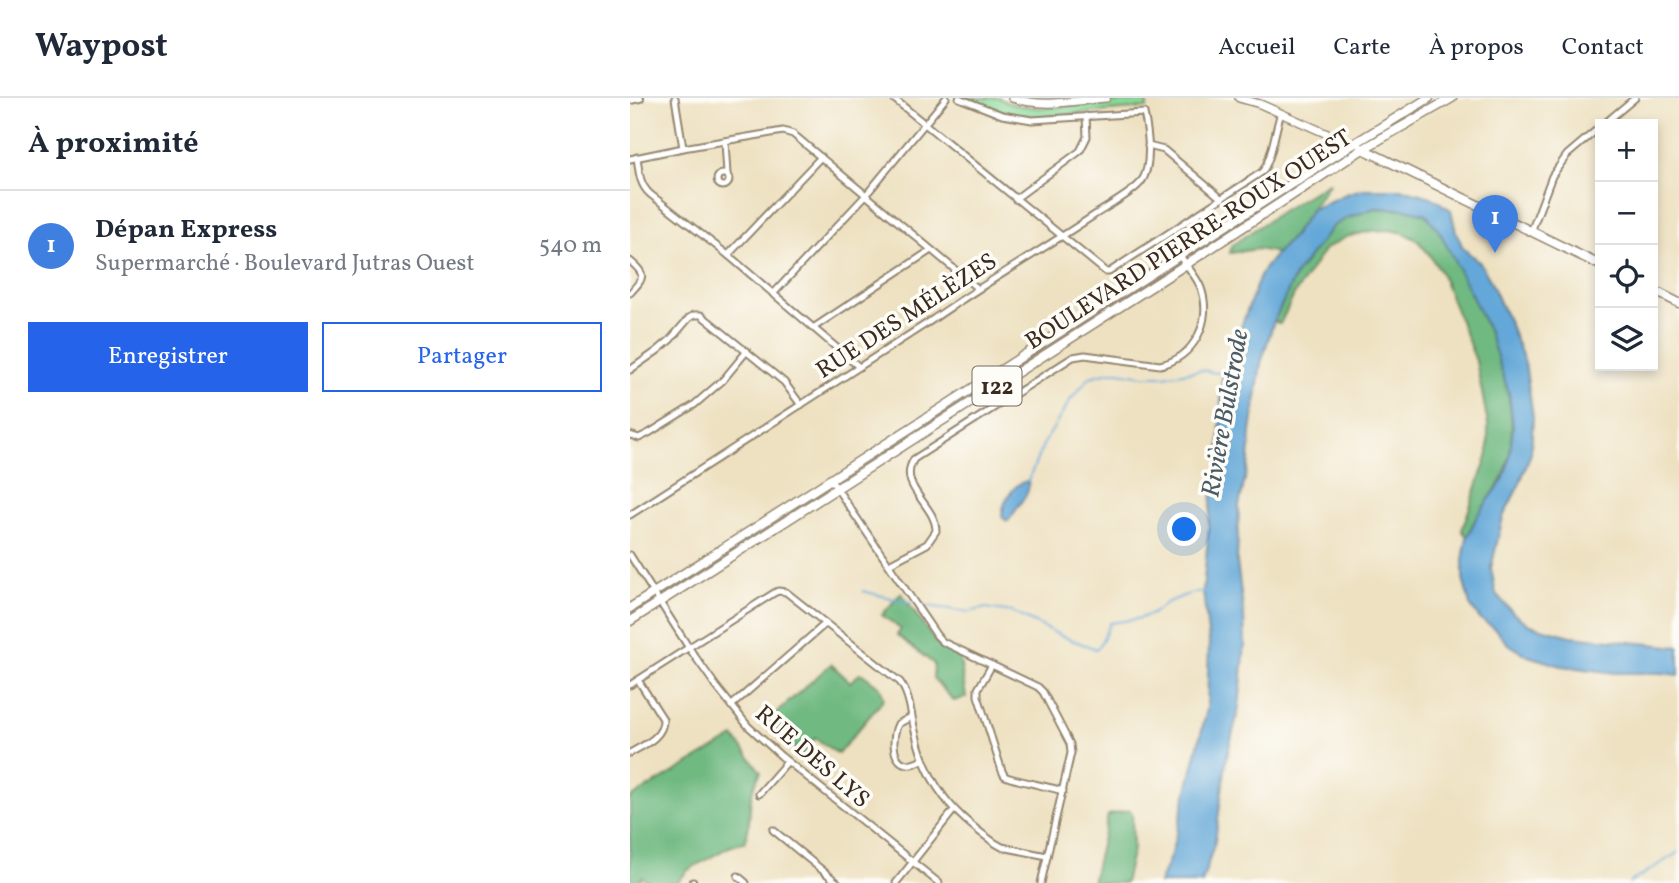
<!DOCTYPE html>
<html lang="fr">
<head>
<meta charset="utf-8">
<style>
	:root { --surface:#fff; --page:#f2f2f3; --text:#1f2937; --muted:#747a83; --line:#e0e1e3; --accent:#2563eb }
	body { margin:0; font-family:Vollkorn,serif; background:var(--page); color:var(--text) }
	.controls { position:absolute; right:21px; top:21px; display:grid; overflow:hidden; border-radius:0px; box-shadow:0 4px 10px #0003 }
	.controls button { width:63px; height:63px; display:grid; place-items:center; padding:0; border:0; border-bottom:2px solid var(--line); background:var(--surface); color:var(--text); font:35px sans-serif }
	.you { position:absolute; left:555px; top:432px; width:24px; height:24px; margin:-18px; border:5px solid #fff; border-radius:50%; background:#1a73e8; box-shadow:0 0 0 10px #1a73e833 }
	.badge { display:grid; place-items:center; width:46px; height:46px; border-radius:50%; background:var(--accent); color:#fff; font-size:23px; font-weight:700 }
	.pin { position:absolute; translate:-50% -58px; filter:drop-shadow(0 2px 4px #0008) }
	.pin::after { content:''; position:absolute; top:37px; width:24px; height:21px; background:inherit; clip-path:polygon(0 0,100% 0,50% 100%) }
	.list { margin:0; padding:0; list-style:none }
	h2 { display:flex; justify-content:space-between; align-items:center; height:91px; margin:0; padding:0 28px; font-size:30px }
	h2 small { font-size:23px; font-weight:400; color:var(--muted) }
	.list li { display:grid; grid-template-columns:46px 1fr auto; gap:21px; align-items:center; box-sizing:border-box; height:112px; padding:0 28px; border-top:2px solid var(--line) }
	.list b { display:block; font-size:26px; white-space:nowrap }
	.list p { margin:0; font-size:23px; white-space:nowrap; color:var(--muted) }
	.list em { font-size:23px; font-style:normal; color:var(--muted) }
	.actions { display:flex; gap:14px; padding:21px 28px }
	.actions a { flex:1; padding:16px 0; border:2px solid var(--accent); border-radius:0px; text-align:center; font-size:24px; color:var(--accent) }
	.actions .main { background:var(--accent); color:#fff }
	.icon { flex:none; width:38px; height:38px; fill:none; stroke:currentColor; stroke-width:2; stroke-linecap:round; stroke-linejoin:round }
	.map { position:relative; flex:none; width:1049px; height:785px; overflow:hidden }
	header { display:flex; align-items:center; gap:42px; box-sizing:border-box; height:98px; padding:0 35px; background:var(--surface); border-bottom:2px solid var(--line) }
	header strong { font-size:33px }
	nav { display:flex; gap:38px; margin-inline-start:auto; font-size:24px }
	main { display:flex }
	aside { flex:1; background:var(--surface) }
	.map>svg:first-child { display:block }
	.green { fill:#8ad999; stroke:#62825c; stroke-width:2 }
	.forest { fill:#6fb981; stroke:#557250; stroke-width:2 }
	.water { fill:#63a8d8; stroke:#4f697b; stroke-width:2 }
	.lines { fill:none; stroke-linecap:round; stroke-linejoin:round }
	.stream { stroke:#63a8d8; stroke-width:2 }
	.minor-casing { stroke:#948670; stroke-width:9 }
	.tertiary-casing { stroke:#948670; stroke-width:10 }
	.secondary-casing { stroke:#948670; stroke-width:10 }
	.primary-casing { stroke:#948670; stroke-width:11 }
	.minor { stroke:#fff; stroke-width:5 }
	.tertiary { stroke:#fff; stroke-width:6 }
	.secondary { stroke:#fff; stroke-width:7 }
	.primary { stroke:#fff; stroke-width:8 }
	.labels { text-anchor:middle; stroke-width:7; stroke-linejoin:round; paint-order:stroke }
	.shield { fill:#fdfcf7; stroke:#75695f; stroke-width:2 }
	.shield-label { font-size:23px; font-weight:bold; fill:#3b2a1e }
	.street-label { font-size:24px; fill:#3b2a1e; stroke:#fdfcf7 }
	.water-label { font-size:26px; font-style:italic; fill:#4b5c68; stroke:#fdfcf7 }
</style>
</head>
<body>
<header>
<strong>Waypost</strong>
<nav><a>Accueil</a><a>Carte</a><a>À propos</a><a>Contact</a></nav>
</header>
<main>
<aside>
<h2>À proximité<small></small></h2>
<ul class="list">
<li><span class="badge" style="background:#3f7fe0">1</span><div><b>Dépan Express</b><p>Supermarché · Boulevard Jutras Ouest</p></div><em>540 m</em></li>
</ul>
<div class="actions"><a class="main">Enregistrer</a><a>Partager</a></div>
</aside>
<div class="map">
<svg width="1049" height="785" viewBox="0 0 1049 785">
	<rect width="100%" height="100%" fill="#fdfcf7"/>
	<filter id="ink" filterUnits="userSpaceOnUse"><feTurbulence type="fractalNoise" baseFrequency=".0143" numOctaves="2"/><feDisplacementMap in="SourceGraphic" scale="14" xChannelSelector="R" yChannelSelector="G"/><feConvolveMatrix kernelMatrix="1 2 1 2 8 2 1 2 1" color-interpolation-filters="sRGB"/></filter>
	<filter id="wash" filterUnits="userSpaceOnUse"><feTurbulence type="fractalNoise" baseFrequency=".00686" numOctaves="4" result="noise"/><feDisplacementMap in="SourceGraphic" scale="28" xChannelSelector="R" yChannelSelector="G"/><feGaussianBlur stdDeviation="1.57" result="paint"/><feColorMatrix in="noise" values="0 0 0 0 0 0 0 0 0 0 0 0 0 0 0 0 0 1.4 0 .05"/><feComposite in="paint" operator="in"/></filter>
	<g filter="url(#wash)">
		<rect width="100%" height="100%" fill="#eee1c1"/>
		<!-- green -->
		<polygon class="green" points="335,0 369,0 378,5 392,8 412,10 517,2 517,10 404,19 372,14"/>
		<!-- forest -->
		<g class="forest">
			<polygon points="700,84 663,138 647,155 628,151 600,155 602,147 653,112"/>
			<path d="M 745,110 C 759,111 787,109 797,118 C 810,129 817,148 825,163 C 855,220 894,299 878,365 C 873,386 858,400 847,419 C 843,425 841,432 837,439 L 832,432 L 858,356 L 858,326 L 846,263 L 811,175 L 799,156 L 787,142 L 774,135 L 759,132 L 741,133 L 716,139 L 695,151 L 664,197 L 650,226 L 644,223 L 666,176 L 703,128 L 717,120 Z"/>
			<polygon points="271,495 306,545 329,556 336,599 324,603 303,580 304,566 267,537 271,531 252,517"/>
			<polygon points="201,566 220,584 231,575 250,589 254,601 208,656 185,640 172,657 136,624"/>
			<path d="M 104,639 L 131,674 C 114,702 124,718 115,744 L 99,749 L 58,772 L 47,785 L 20,785 L 12,779 L 7,785 L 0,785 L 0,700 Z"/>
			<polygon points="500,712 502,716 503,751 495,785 462,785 478,717"/>
		</g>
		<!-- water -->
		<g class="water">
			<polygon points="732,91 772,91 801,99 821,112 826,134 833,150 850,165 860,182 880,227 895,265 903,319 901,355 890,385 873,419 861,470 866,496 883,515 900,527 941,538 1049,549 1049,577 1030,575 985,575 931,568 898,558 877,545 864,530 850,521 840,507 833,481 833,462 837,439 847,418 873,382 879,364 883,328 879,296 859,234 833,180 810,135 796,116 775,111 745,110 717,120 703,128 666,176 644,223 631,265 621,334 619,363 609,408 607,464 614,518 615,546 609,610 597,658 585,743 572,785 529,785 541,757 577,611 579,544 573,493 582,395 589,361 592,281 631,175 647,155 663,138 682,111 716,96"/>
			<path d="M 398,383 C 400,395 394,400 388,409 C 383,415 383,419 377,423 L 372,419 C 372,405 384,384 398,383 Z"/>
		</g>
		<g class="lines">
			<!-- stream -->
			<g class="stream">
				<polyline points="398,383 413,347 441,301 460,279 479,274 489,274 513,278 534,278 572,272 586,275 594,274"/>
				<polyline points="233,493 281,505"/>
				<polyline points="291,507 339,514 356,510 382,514 434,539 466,551 470,547 480,525 507,521 522,516 536,505 556,497 573,493"/>
				<polyline points="999,785 1049,754"/>
			</g>
		</g>
	</g>
	<g filter="url(#ink)">
		<g class="lines">
			<defs>
				<g id="minor">
					<polyline points="45,0 53,50"/>
					<path d="M 263,0 L 476,174 L 479,174 L 632,74 C 642,62 645,31 651,15"/>
					<polyline points="974,26 1005,0"/>
					<polyline points="95,43 97,76"/>
					<polyline points="518,48 534,52 592,101"/>
					<path d="M 7,59 C 9,73 9,86 20,96 L 98,157 L 228,268"/>
					<polyline points="0,61 53,50 153,33 163,36 347,190"/>
					<circle cx="93" cy="82" r="6"/>
					<polyline points="385,101 450,53 457,39 456,18"/>
					<polyline points="901,134 922,78 937,57 970,29"/>
					<polyline points="98,157 191,59"/>
					<path d="M 0,163 C 17,177 14,180 0,195"/>
					<polyline points="143,196 236,97 316,0"/>
					<polyline points="183,230 301,152"/>
					<polyline points="0,272 27,253 40,242 59,220 64,217 71,217 154,284 171,307"/>
					<polyline points="0,337 9,340 19,335 64,307 93,282 117,253"/>
					<polyline points="201,382 307,538 313,544 408,589 413,594 440,646 441,655 411,785"/>
					<path d="M 0,417 L 299,224 C 353,186 409,154 463,118 C 476,109 503,95 511,84 C 523,68 518,33 514,15 L 402,22 L 372,17 L 329,0"/>
					<polyline points="0,457 59,550 86,588 118,628 151,658 309,785"/>
					<path d="M 259,466 L 297,446 L 306,433 C 306,406 266,389 284,361 L 443,259 L 455,257 L 530,267 C 564,260 583,223 571,190 C 567,179 556,168 550,157"/>
					<path d="M 362,567 L 348,591 L 348,598 L 372,673 C 373,674 373,676 375,678 C 378,681 424,690 433,693"/>
					<path d="M 0,587 L 144,495 L 148,493 L 156,494 L 270,584 C 281,599 281,620 286,637 C 298,688 323,716 365,745 L 372,749 L 417,758"/>
					<polyline points="101,608 195,526"/>
					<path d="M 281,619 L 268,626 C 262,637 260,669 282,666 C 283,666 291,663 292,662"/>
					<path d="M 0,655 C 14,647 34,639 33,621 L 8,582"/>
					<polyline points="129,696 157,664"/>
					<polyline points="143,732 208,785"/>
					<polyline points="108,778 116,785"/>
					<polyline points="62,785 63,784"/>
					<polyline points="266,785 324,712"/>
				</g>
				<polyline id="tertiary" points="0,2 10,0"/>
				<g id="secondary">
					<path d="M 382,0 C 413,10 444,3 476,0"/>
					<polyline points="609,0 630,6 722,47"/>
				</g>
				<g id="primary">
					<polyline points="731,50 970,167"/>
					<polyline points="1023,192 1049,205"/>
					<polyline points="0,510 722,47 799,0"/>
					<polyline points="0,523 555,167 733,51 822,0"/>
				</g>
			</defs>
			<!-- minor casing -->
			<use href="#minor" class="minor-casing"/>
			<!-- tertiary casing -->
			<use href="#tertiary" class="tertiary-casing"/>
			<!-- secondary casing -->
			<use href="#secondary" class="secondary-casing"/>
			<!-- primary casing -->
			<use href="#primary" class="primary-casing"/>
			<!-- minor -->
			<use href="#minor" class="minor"/>
			<!-- tertiary -->
			<use href="#tertiary" class="tertiary"/>
			<!-- secondary -->
			<use href="#secondary" class="secondary"/>
			<!-- primary -->
			<use href="#primary" class="primary"/>
		</g>
	</g>
	<g class="labels">
		<!-- shield labels -->
		<rect class="shield" x="342.5" y="268.5" width="49" height="39" rx="5"/>
		<g class="shield-label">
			<text x="367" y="296">122</text>
		</g>
		<!-- street labels -->
		<g class="street-label">
			<text transform="translate(558 141) rotate(-33)" y="8">BOULEVARD PIERRE-ROUX OUEST</text>
			<text transform="translate(276 217) rotate(-33)" y="8">RUE DES MÉLÈZES</text>
			<text transform="translate(183 658) rotate(41)" y="8">RUE DES LYS</text>
		</g>
		<!-- water labels -->
		<g class="water-label">
			<text transform="translate(594 315) rotate(-80)" y="9">Rivière Bulstrode</text>
		</g>
	</g>
</svg>
<div class="controls">
<button>+</button>
<button>−</button>
<button><svg class="icon" aria-label="locate" viewBox="0 0 24 24"><circle cx="12" cy="12" r="6"/><path d="M12 2v4M12 18v4M2 12h4M18 12h4"/></svg></button>
<button><svg class="icon" aria-label="layers" viewBox="0 0 24 24"><path d="M12 4l9 5-9 5-9-5zM3 14l9 5 9-5"/></svg></button>
</div>
<div class="you"></div>
<div class="pin badge" style="left:865px;top:155px;background:#3f7fe0">1</div>
</div>
</main>
</body>
</html>
